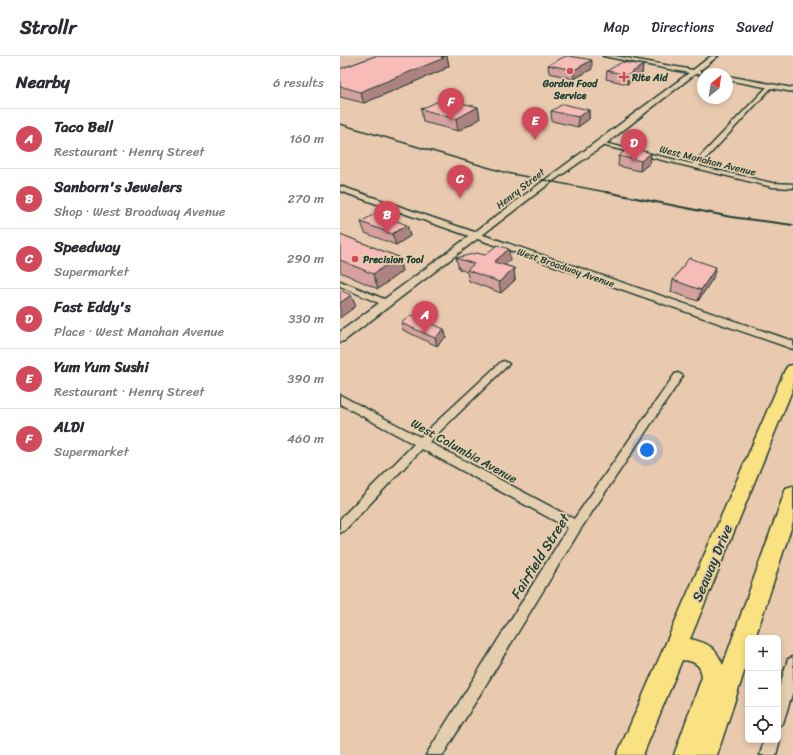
<!DOCTYPE html>
<html lang="en">
<head>
<meta charset="utf-8">
<style>
	:root { --surface:#fff; --page:#f2f2f3; --text:#2b2b33; --muted:#7c7c81; --line:#e1e1e2; --accent:#d1495b }
	body { margin:0; font-family:Sriracha,sans-serif; background:var(--page); color:var(--text) }
	.controls { position:absolute; right:12px; bottom:12px; display:grid; overflow:hidden; border-radius:6px; box-shadow:0 2px 6px #0003 }
	.controls button { width:36px; height:36px; display:grid; place-items:center; padding:0; border:0; border-bottom:1px solid var(--line); background:var(--surface); color:var(--text); font:20px sans-serif }
	.compass { position:absolute; left:357px; top:12px; width:36px; height:36px; border-radius:50%; background:var(--surface); box-shadow:0 2px 6px #0003; rotate:30deg }
	.you { position:absolute; left:307px; top:394px; width:14px; height:14px; margin:-10px; border:3px solid #fff; border-radius:50%; background:#1a73e8; box-shadow:0 0 0 6px #1a73e833 }
	.badge { display:grid; place-items:center; width:26px; height:26px; border-radius:50%; background:var(--accent); color:#fff; font-size:13px; font-weight:700 }
	.pin { position:absolute; translate:-50% -33px; filter:drop-shadow(0 1px 2px #0008) }
	.pin::after { content:''; position:absolute; top:21px; width:14px; height:12px; background:inherit; clip-path:polygon(0 0,100% 0,50% 100%) }
	.list { margin:0; padding:0; list-style:none }
	h2 { display:flex; justify-content:space-between; align-items:center; height:52px; margin:0; padding:0 16px; font-size:17px }
	h2 small { font-size:13px; font-weight:400; color:var(--muted) }
	.list li { display:grid; grid-template-columns:26px 1fr auto; gap:12px; align-items:center; box-sizing:border-box; height:60px; padding:0 16px; border-top:1px solid var(--line) }
	.list b { display:block; font-size:15px; white-space:nowrap }
	.list p { margin:0; font-size:13px; white-space:nowrap; color:var(--muted) }
	.list em { font-size:13px; font-style:normal; color:var(--muted) }
	.icon { flex:none; width:22px; height:22px; fill:none; stroke:currentColor; stroke-width:2; stroke-linecap:round; stroke-linejoin:round }
	.map { position:relative; flex:none; width:453px; height:699px; overflow:hidden }
	header { display:flex; align-items:center; gap:24px; box-sizing:border-box; height:56px; padding:0 20px; background:var(--surface); border-bottom:1px solid var(--line) }
	header strong { font-size:19px }
	nav { display:flex; gap:22px; margin-inline-start:auto; font-size:14px }
	main { display:flex }
	aside { flex:1; background:var(--surface) }
	.map>svg:first-child { display:block }
	.built { fill:#e1beaa }
	.lines { fill:none; stroke-linecap:round; stroke-linejoin:round }
	.minor-casing { stroke:#1f3d34; stroke-width:3 }
	.tertiary-casing { stroke:#1f3d34; stroke-width:3 }
	.secondary-casing { stroke:#1f3d34; stroke-width:3 }
	.trunk-casing { stroke:#1f3d34; stroke-width:3 }
	.minor { fill:#e5cead; fill-rule:evenodd }
	.tertiary { fill:#e5cead; fill-rule:evenodd }
	.secondary { fill:#e5cead; fill-rule:evenodd }
	.trunk { fill:#fae181; fill-rule:evenodd }
	.rail-far1 { stroke:#1f3d34; stroke-width:1.5 }
	.rail { stroke:#1f3d34; stroke-width:2 }
	.wall { fill:#d4a19e; stroke:#1f3d34 }
	.shaded-wall { fill:#ad8381; stroke:#1f3d34 }
	.building { fill:#f7bbb8; stroke:#1f3d34 }
	.poi-dot { fill:#d1495b; stroke:#e5cead; stroke-width:1.5 }
	.labels { text-anchor:middle; stroke-width:3.5; stroke-linejoin:round; paint-order:stroke }
	.far-poi-label { font-size:10px; font-weight:bold; fill:#1f3d34; stroke:#e5cead; text-anchor:start }
	.far-street-label { font-size:10px; fill:#1f3d34; stroke:#e5cead }
	.street-label { font-size:12px; fill:#1f3d34; stroke:#e5cead }
	.near-street-label { font-size:14px; fill:#1f3d34; stroke:#e5cead }
</style>
</head>
<body>
<header>
<strong>Strollr</strong>
<nav><a>Map</a><a>Directions</a><a>Saved</a></nav>
</header>
<main>
<aside>
<h2>Nearby<small>6 results</small></h2>
<ul class="list">
<li><span class="badge">A</span><div><b>Taco Bell</b><p>Restaurant · Henry Street</p></div><em>160 m</em></li>
<li><span class="badge">B</span><div><b>Sanborn's Jewelers</b><p>Shop · West Broadway Avenue</p></div><em>270 m</em></li>
<li><span class="badge">C</span><div><b>Speedway</b><p>Supermarket</p></div><em>290 m</em></li>
<li><span class="badge">D</span><div><b>Fast Eddy's</b><p>Place · West Manahan Avenue</p></div><em>330 m</em></li>
<li><span class="badge">E</span><div><b>Yum Yum Sushi</b><p>Restaurant · Henry Street</p></div><em>390 m</em></li>
<li><span class="badge">F</span><div><b>ALDI</b><p>Supermarket</p></div><em>460 m</em></li>
</ul>
</aside>
<div class="map">
<svg width="453" height="699" viewBox="0 0 453 699">
	<rect width="100%" height="100%" fill="#e9caaf"/>
	<filter id="ink" filterUnits="userSpaceOnUse"><feTurbulence type="fractalNoise" baseFrequency=".025" numOctaves="2"/><feDisplacementMap in="SourceGraphic" scale="8" xChannelSelector="R" yChannelSelector="G"/><feConvolveMatrix kernelMatrix="1 2 1 2 8 2 1 2 1" color-interpolation-filters="sRGB"/></filter>
	<g filter="url(#ink)">
		<!-- built -->
		<polygon class="built" points="0,0 50,0 0,18"/>
		<g class="lines">
			<defs>
				<g id="minor">
					<polygon points="429,29 433,30 359,110 432,127 453,128 453,132 432,131 257,88 260,86 353,108"/>
					<polygon points="0,225 49,245 50,247 46,250 43,249 0,230"/>
					<polygon points="164,305 169,308 167,310 89,386 234,463 335,318 338,317 343,320 240,474 103,699 86,699 228,472 82,393 4,475 0,477 0,463 74,388 0,348 0,339 80,381 161,306"/>
					<polygon points="453,601 453,635 443,667 438,670 438,635 448,603"/>
					<polygon points="438,679 440,684 436,699 420,699 424,684 438,684"/>
				</g>
				<polygon id="tertiary" points="0,130 453,285 453,293 0,135"/>
				<g id="secondary">
					<polygon points="263,0 275,0 353,14 371,0 378,0 359,15 361,16 361,18 355,18 263,90 210,127 4,285 0,286 0,276 349,17"/>
					<polygon points="387,20 453,32 453,36 387,24"/>
				</g>
				<path id="trunk" d="M 453,309 L 453,332 L 350,583 C 369,587 376,592 383,609 L 444,438 L 446,432 L 453,430 L 453,466 L 415,582 L 408,582 L 408,604 L 377,699 L 334,699 L 362,621 C 361,608 354,605 342,604 L 303,699 L 277,699 L 445,314 L 448,310 Z"/>
			</defs>
			<!-- minor casing -->
			<use href="#minor" class="minor-casing"/>
			<!-- tertiary casing -->
			<use href="#tertiary" class="tertiary-casing"/>
			<!-- secondary casing -->
			<use href="#secondary" class="secondary-casing"/>
			<!-- trunk casing -->
			<use href="#trunk" class="trunk-casing"/>
			<!-- minor -->
			<use href="#minor" class="minor"/>
			<!-- tertiary -->
			<use href="#tertiary" class="tertiary"/>
			<!-- secondary -->
			<use href="#secondary" class="secondary"/>
			<!-- trunk -->
			<use href="#trunk" class="trunk"/>
			<!-- rail-far1 -->
			<polyline class="rail-far1" points="0,68 167,117 271,137"/>
			<!-- rail -->
			<polyline class="rail" points="266,136 391,161 453,169"/>
		</g>
		<!-- wall -->
		<g class="wall">
			<polygon points="35,0 107,0 109,10 105,11 105,13 24,47 0,41 0,13"/>
			<polygon points="208,9 252,13 234,23 209,17"/>
			<polygon points="303,9 302,18 287,28 266,23 267,15"/>
			<polygon points="138,51 140,63 118,75 83,66 81,53"/>
			<polygon points="249,54 249,63 238,71 212,65 211,55"/>
			<polygon points="311,97 310,107 300,115 278,110 279,100"/>
			<polygon points="21,166 67,169 70,180 56,189 25,177"/>
			<polygon points="0,178 58,201 62,215 38,233 0,216"/>
			<polygon points="145,199 170,204 164,209 174,212 175,224 161,237 129,225 127,216 119,213 116,202"/>
			<polygon points="373,222 358,245 331,236 333,224"/>
			<polygon points="61,267 104,273 106,281 97,290 63,274"/>
		</g>
		<!-- shaded-wall -->
		<g class="shaded-wall">
			<polygon points="104,0 107,0 109,10 105,11 105,13 24,47 20,36"/>
			<polygon points="252,4 252,13 234,23 234,14"/>
			<polygon points="303,9 302,18 287,28 288,19"/>
			<polygon points="138,51 140,63 118,75 116,63"/>
			<polygon points="249,54 249,63 238,71 238,61"/>
			<polygon points="311,97 310,107 300,115 301,105"/>
			<polygon points="67,169 70,180 56,189 52,178"/>
			<polygon points="169,193 170,204 156,217 154,206"/>
			<polygon points="58,201 62,215 38,233 33,218"/>
			<polygon points="376,211 373,222 358,245 361,234"/>
			<polygon points="174,212 175,224 161,237 159,226"/>
			<polygon points="11,239 16,250 0,262 0,247"/>
			<polygon points="104,273 106,281 97,290 95,282"/>
		</g>
		<!-- building -->
		<g class="building">
			<polygon points="35,0 104,0 101,1 104,2 20,36 0,30 0,19 1,19 0,19 0,13"/>
			<polygon points="226,0 229,0 252,4 234,14 208,9"/>
			<polygon points="282,6 303,9 288,19 267,15"/>
			<polygon points="103,43 138,51 116,63 81,53"/>
			<polygon points="223,48 249,54 238,61 211,55"/>
			<polygon points="289,91 311,97 301,105 279,100"/>
			<polygon points="36,157 67,169 52,178 21,166"/>
			<polygon points="0,178 58,201 33,218 0,204"/>
			<polygon points="157,189 169,193 154,206 174,212 159,226 127,214 134,208 116,202 137,197 145,199"/>
			<polygon points="349,202 376,211 361,234 333,224"/>
			<polygon points="0,234 11,239 0,247"/>
			<polygon points="71,259 104,273 95,282 61,267"/>
		</g>
	</g>
	<!-- markers -->
	<g class="poi-dot">
		<circle cx="230" cy="15" r="4"/>
		<path d="M282 15h4v4h4v4h-4v4h-4v-4h-4v-4h4z"/>
		<circle cx="15" cy="203" r="4"/>
	</g>
	<g class="labels">
		<!-- far-poi labels -->
		<g class="far-poi-label">
			<text x="292" y="25">Rite Aid</text>
			<text x="230" y="31" text-anchor="middle">Gordon Food<tspan x="230" dy="12">Service</tspan></text>
			<text x="23" y="207">Precision Tool</text>
		</g>
		<!-- far-street labels -->
		<g class="far-street-label">
			<text transform="translate(368 104) rotate(14)" y="4">West Manahan Avenue</text>
			<text transform="translate(180 132) rotate(-38)" y="4">Henry Street</text>
			<text transform="translate(226 211) rotate(19)" y="4">West Broadway Avenue</text>
		</g>
		<!-- street labels -->
		<g class="street-label">
			<text transform="translate(124 395) rotate(29)" y="4">West Columbia Avenue</text>
		</g>
		<!-- near-street labels -->
		<g class="near-street-label">
			<text transform="translate(200 500) rotate(-58)" y="5">Fairfield Street</text>
			<text transform="translate(372 507) rotate(-67)" y="5">Seaway Drive</text>
		</g>
	</g>
</svg>
<div class="controls">
<button>+</button>
<button>−</button>
<button><svg class="icon" aria-label="locate" viewBox="0 0 24 24"><circle cx="12" cy="12" r="6"/><path d="M12 2v4M12 18v4M2 12h4M18 12h4"/></svg></button>
</div>
<svg class="compass" viewBox="-18 -18 36 36"><path d="M0-13l5 13h-10z" fill="#e53935"/><path d="M0 13l5-13h-10z" fill="#7c7c81"/></svg>
<div class="you"></div>
<div class="pin badge" style="left:85px;top:278px">A</div>
<div class="pin badge" style="left:47px;top:178px">B</div>
<div class="pin badge" style="left:120px;top:142px">C</div>
<div class="pin badge" style="left:294px;top:106px">D</div>
<div class="pin badge" style="left:195px;top:84px">E</div>
<div class="pin badge" style="left:111px;top:65px">F</div>
</div>
</main>
</body>
</html>
